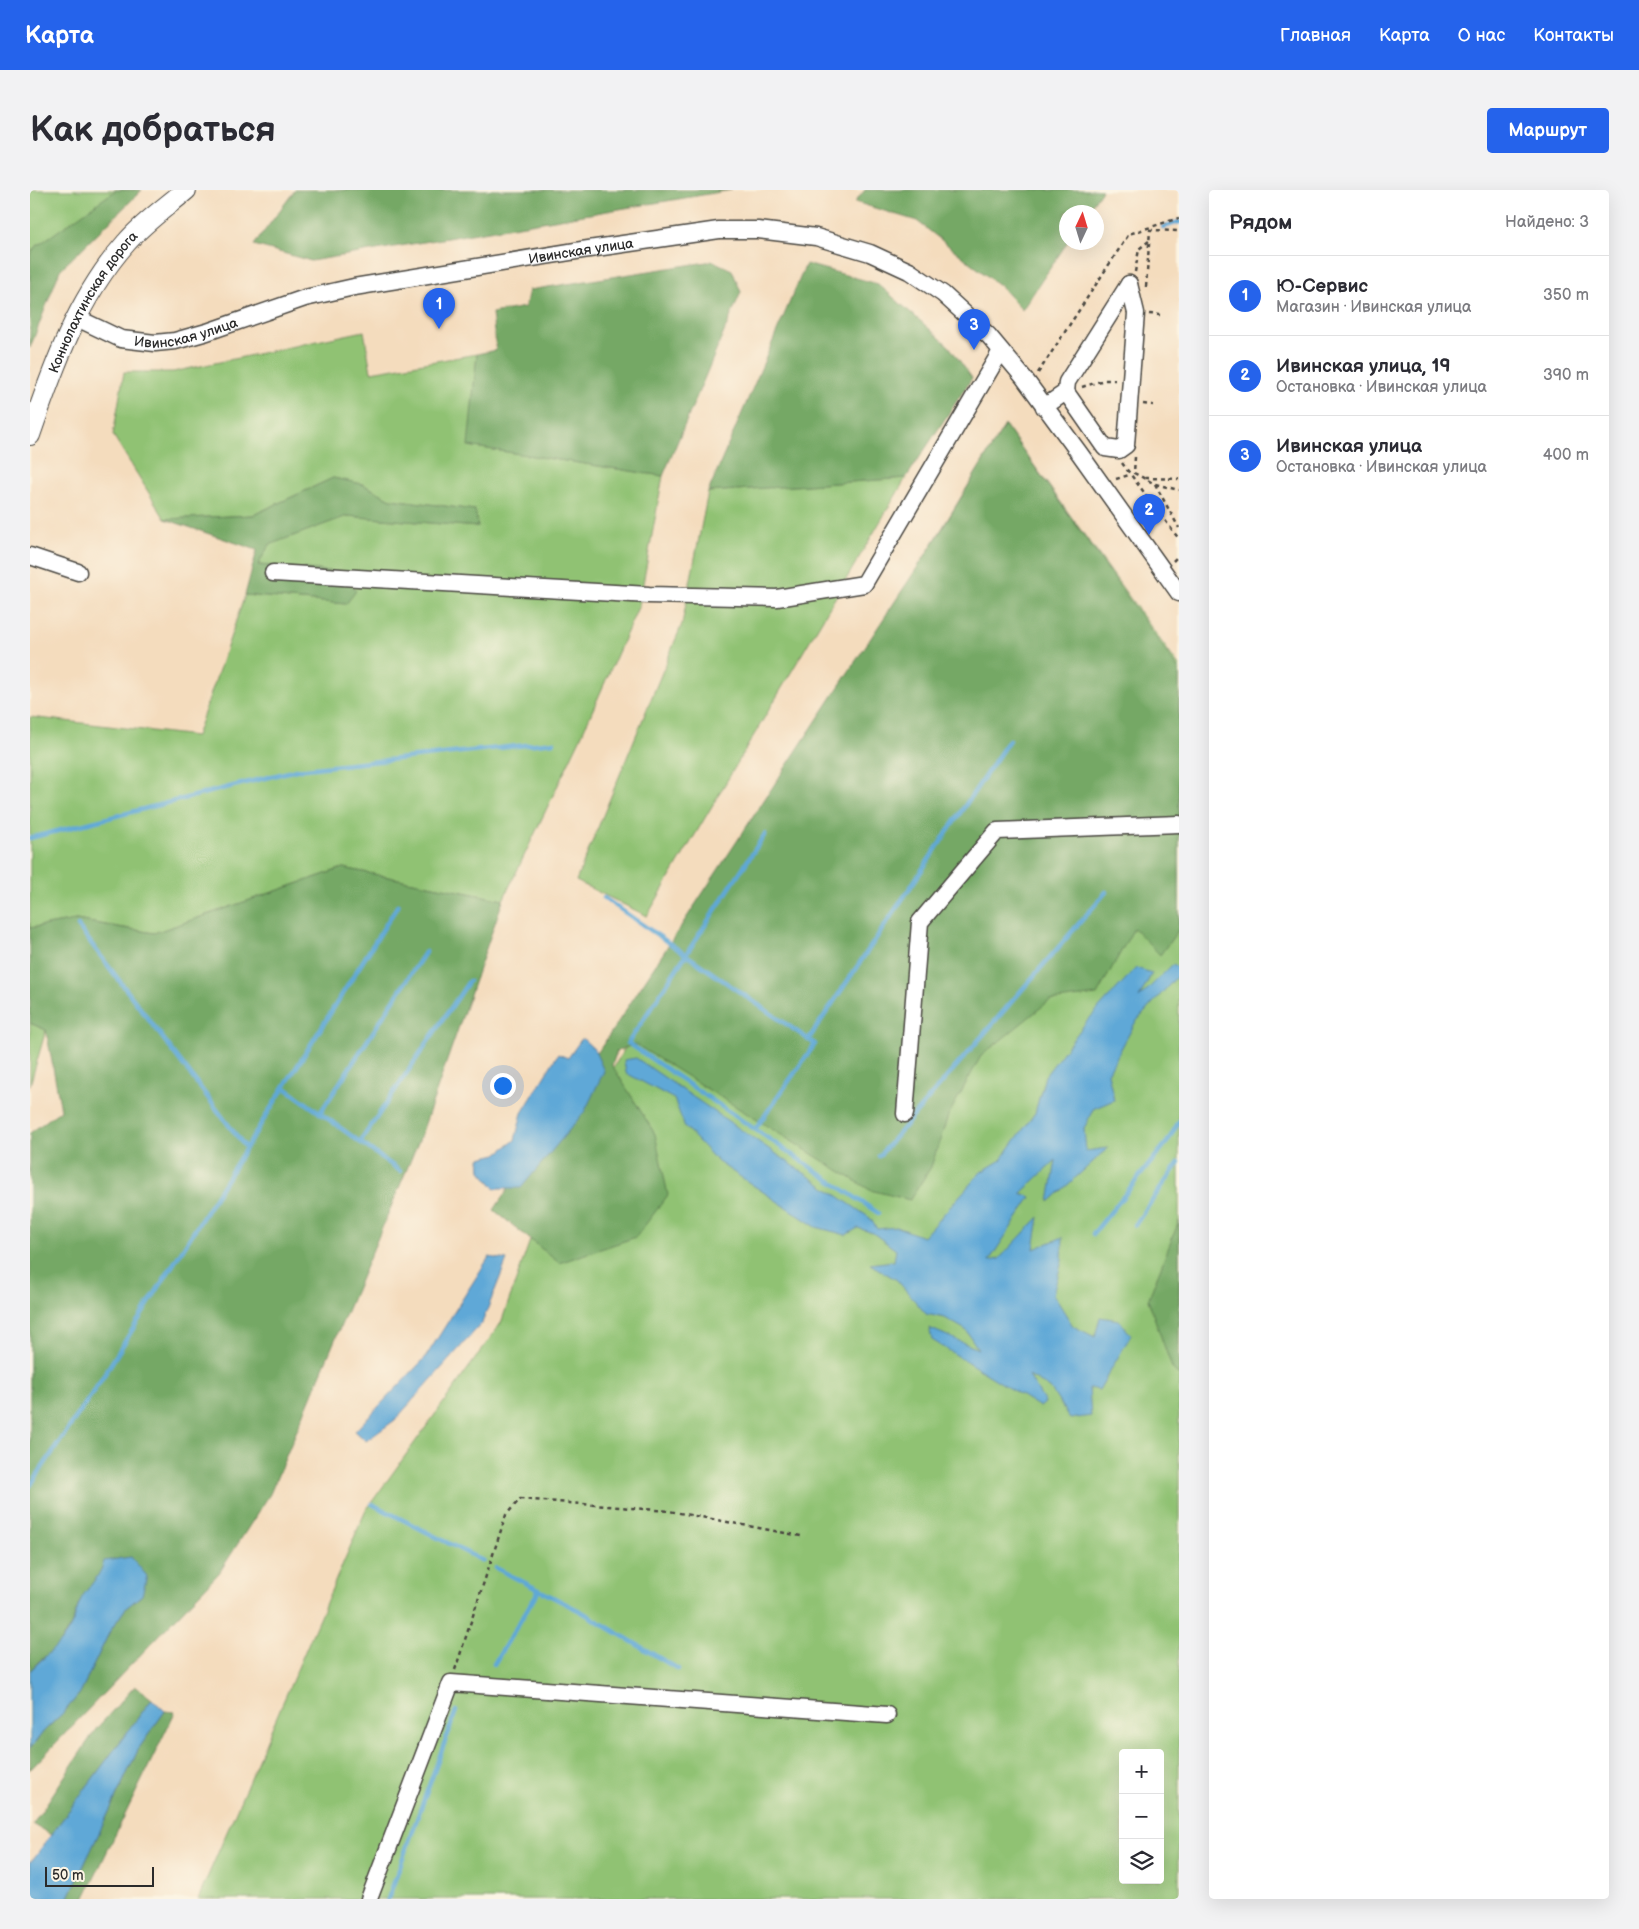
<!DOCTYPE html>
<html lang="ru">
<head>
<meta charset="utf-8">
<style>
	:root { --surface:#fff; --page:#f2f2f3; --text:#2b2b33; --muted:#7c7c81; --line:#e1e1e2; --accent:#2563eb }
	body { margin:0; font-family:"Balsamiq Sans",sans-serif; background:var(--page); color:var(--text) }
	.controls { position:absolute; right:15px; bottom:15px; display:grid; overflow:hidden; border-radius:5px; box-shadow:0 5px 20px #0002 }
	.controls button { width:45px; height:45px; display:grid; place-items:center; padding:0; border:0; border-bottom:1px solid var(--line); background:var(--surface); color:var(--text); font:25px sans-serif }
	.compass { position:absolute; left:1029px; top:15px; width:45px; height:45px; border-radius:50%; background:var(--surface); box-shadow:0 5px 20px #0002; rotate:4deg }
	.scale { position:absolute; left:15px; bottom:12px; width:109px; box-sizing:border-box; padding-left:5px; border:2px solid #2b2b2b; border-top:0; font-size:14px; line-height:18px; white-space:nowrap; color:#2b2b2b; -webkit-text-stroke:4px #fcf5e5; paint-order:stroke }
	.you { position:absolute; left:472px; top:895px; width:18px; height:18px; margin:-12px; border:4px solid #fff; border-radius:50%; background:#1a73e8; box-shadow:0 0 0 8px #1a73e833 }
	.badge { display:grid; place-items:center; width:32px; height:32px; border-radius:50%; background:var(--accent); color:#fff; font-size:16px; font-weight:700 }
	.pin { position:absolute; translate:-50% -41px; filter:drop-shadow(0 1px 2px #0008) }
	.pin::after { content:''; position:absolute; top:26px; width:18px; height:15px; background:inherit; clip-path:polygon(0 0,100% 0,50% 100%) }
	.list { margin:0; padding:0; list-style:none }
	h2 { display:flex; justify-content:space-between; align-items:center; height:65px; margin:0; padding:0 20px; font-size:21px }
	h2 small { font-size:16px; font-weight:400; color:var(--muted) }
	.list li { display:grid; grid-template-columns:32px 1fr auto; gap:15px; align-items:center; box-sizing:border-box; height:80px; padding:0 20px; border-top:1px solid var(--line) }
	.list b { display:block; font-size:19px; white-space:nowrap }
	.list p { margin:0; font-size:16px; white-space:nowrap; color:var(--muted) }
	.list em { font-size:16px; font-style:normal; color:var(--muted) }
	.icon { flex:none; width:28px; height:28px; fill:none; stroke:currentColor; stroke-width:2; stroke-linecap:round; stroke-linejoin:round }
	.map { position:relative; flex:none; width:1149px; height:1709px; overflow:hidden; border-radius:5px }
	header { display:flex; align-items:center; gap:30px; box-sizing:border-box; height:70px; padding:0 25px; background:var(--accent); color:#fff }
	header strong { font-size:24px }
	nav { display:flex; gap:28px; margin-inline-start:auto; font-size:18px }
	.intro { display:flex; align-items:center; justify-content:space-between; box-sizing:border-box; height:120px; padding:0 30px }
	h1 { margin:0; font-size:35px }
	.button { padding:12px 22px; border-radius:5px; background:var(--accent); color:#fff; font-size:18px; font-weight:700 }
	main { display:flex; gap:30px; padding:0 30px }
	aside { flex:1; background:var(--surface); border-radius:5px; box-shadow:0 5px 20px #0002 }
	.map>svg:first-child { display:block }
	.green { fill:#90c273; stroke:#5e764f; fill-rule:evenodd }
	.forest { fill:#74a865; stroke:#506a48 }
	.water { fill:#5fa8d7; stroke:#456a81 }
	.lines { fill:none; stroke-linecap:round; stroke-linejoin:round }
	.stream { stroke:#5fa8d7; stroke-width:4.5 }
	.minor-casing { stroke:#494641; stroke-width:19 }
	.major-casing { stroke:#494641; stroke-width:22 }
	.path { stroke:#494641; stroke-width:2.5; stroke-dasharray:4 4; stroke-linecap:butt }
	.minor { stroke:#fff; stroke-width:16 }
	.major { stroke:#fff; stroke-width:20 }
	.labels { text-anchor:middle; stroke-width:5; stroke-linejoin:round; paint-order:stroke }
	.street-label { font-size:14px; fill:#2b2b2b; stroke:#fcf5e5 }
</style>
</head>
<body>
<header>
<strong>Карта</strong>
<nav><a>Главная</a><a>Карта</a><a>О нас</a><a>Контакты</a></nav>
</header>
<div class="intro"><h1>Как добраться</h1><a class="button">Маршрут</a></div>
<main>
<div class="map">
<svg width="1149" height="1709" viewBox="0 0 1149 1709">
	<rect width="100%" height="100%" fill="#fcf5e5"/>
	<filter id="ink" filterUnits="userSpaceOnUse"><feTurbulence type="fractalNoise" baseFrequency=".02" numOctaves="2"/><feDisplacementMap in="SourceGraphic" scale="10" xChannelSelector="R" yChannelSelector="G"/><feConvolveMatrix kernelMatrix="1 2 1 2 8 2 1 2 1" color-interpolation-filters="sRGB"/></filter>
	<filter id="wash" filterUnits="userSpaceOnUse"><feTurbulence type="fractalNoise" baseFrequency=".0096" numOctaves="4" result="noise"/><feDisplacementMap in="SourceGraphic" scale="20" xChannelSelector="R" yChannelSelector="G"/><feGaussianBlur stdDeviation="1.12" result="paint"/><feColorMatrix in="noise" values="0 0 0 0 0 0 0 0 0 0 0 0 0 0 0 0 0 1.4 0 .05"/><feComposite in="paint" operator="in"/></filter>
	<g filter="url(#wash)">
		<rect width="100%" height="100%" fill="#f4dcbd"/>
		<!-- green -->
		<g class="green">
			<polygon points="0,0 106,0 0,74"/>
			<polygon points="334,141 341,182 447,164 439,256 633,286 609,415 549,551 473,710 313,678 124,743 46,730 0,738 0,527 166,546 215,405 316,414 309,382 228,375 239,354 317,326 447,337 444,320 361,309 332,294 303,288 223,325 135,329 83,245 94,182 143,182"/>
			<path d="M 975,235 L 1149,476 L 1149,1709 L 168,1709 L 336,1320 L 471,1133 L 530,965 ZM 1093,1563 L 1130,1563 L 1130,1690 L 1093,1690 Z"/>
			<polygon points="876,288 617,726 546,691 652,434 678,302"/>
			<polygon points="0,833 16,840 0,895"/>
		</g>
		<!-- forest -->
		<g class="forest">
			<polygon points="86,0 112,0 30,80 0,158 0,65 4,58"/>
			<polygon points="265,0 702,0 281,71 224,55"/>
			<polygon points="835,0 1072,0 1057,22 1036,22 1037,53 992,120 970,96 887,31 825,12"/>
			<polygon points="683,71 702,80 711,102 633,286 438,256 447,164 466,160 462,123 495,117 499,100"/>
			<polygon points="776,74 848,94 919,156 942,188 876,288 678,302"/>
			<polygon points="975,235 1149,480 1149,739 1130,765 1104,738 1067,805 1019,811 951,866 918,926 901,977 880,1010 840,1000 605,854 587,861 582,875 625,944 638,1005 606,1047 529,1073 464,1020 908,346"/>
			<polygon points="303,288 332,294 361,309 445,320 448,337 317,326 239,355 228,375 309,382 326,401 316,414 215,405 227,360 135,329 223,325"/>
			<polygon points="313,678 473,710 390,948 240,1304 189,1383 0,1580 0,1559 14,1541 34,1522 50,1503 80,1441 96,1418 112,1405 72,1381 50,1411 41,1436 25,1459 9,1471 0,1481 0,1297 4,1291 0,1289 0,943 31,920 16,840 0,833 0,738 46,730 124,743"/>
			<polygon points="1149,1031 1149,1186 1142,1178 1118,1110"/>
			<polygon points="105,1496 122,1509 21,1645 3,1634 66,1539"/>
			<polygon points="135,1521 145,1522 54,1709 38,1709 109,1558"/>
		</g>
		<!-- water -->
		<g class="water">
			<polygon points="1142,775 1149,777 1149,784 1105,833 1078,883 1084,910 1063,919 1054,939 1056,961 1078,958 1019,1012 1026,970 991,1003 1001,1007 959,1071 969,1069 1009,1027 1004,1059 1033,1047 1032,1071 1023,1104 1043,1136 1065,1147 1070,1127 1089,1130 1101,1145 1069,1200 1059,1198 1061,1226 1040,1229 1020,1198 999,1186 1015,1213 1010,1217 902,1150 899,1138 948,1159 936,1140 915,1128 896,1124 867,1090 840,1074 864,1071 866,1060 843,1043 828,1038 816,1045 786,1037 688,972 655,937 644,909 596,883 594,870 606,868 840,1028 847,1039 867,1037 893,1047 951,982 971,970 1005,923 1015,886 1057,831 1106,778 1122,783 1109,808"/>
			<polygon points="552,848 564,859 574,881 555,921 491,998 465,998 451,981 450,968 467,964 485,950 492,923 528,864 538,868"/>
			<polygon points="459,1067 477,1070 452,1133 365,1230 336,1251 325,1241 395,1168"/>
			<path d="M 101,1367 L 117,1386 L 112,1405 L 96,1418 L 80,1441 L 50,1503 L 34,1522 L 14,1541 L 0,1559 L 0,1481 C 14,1466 32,1455 41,1436 C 46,1427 47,1416 52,1407 C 60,1395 71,1385 74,1371 Z"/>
			<polygon points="122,1509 135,1521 109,1558 38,1709 0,1709 0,1673"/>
		</g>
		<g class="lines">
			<!-- stream -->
			<g class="stream">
				<polyline points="1133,37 1149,32"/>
				<polyline points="735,644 598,853 848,1023"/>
				<polyline points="0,648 266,580 524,552"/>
				<polyline points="574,708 785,854 726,938"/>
				<polyline points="48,736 216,958"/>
				<polyline points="778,850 979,550"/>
				<polyline points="254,897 370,981"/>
				<polyline points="290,923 396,761"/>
				<polyline points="330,952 439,791"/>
				<polyline points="849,966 1076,702"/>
				<polyline points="1105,1035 1149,972"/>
				<polyline points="1063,1044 1138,951 1149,931"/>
				<polyline points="0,1296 69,1193 368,715"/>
				<polyline points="342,1314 453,1371"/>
				<polyline points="466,1378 552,1422 648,1479"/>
				<polyline points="464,1474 509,1400"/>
				<polyline points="358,1709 426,1521"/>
			</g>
		</g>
	</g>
	<g filter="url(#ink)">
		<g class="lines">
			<defs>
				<g id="minor">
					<path id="s1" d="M 47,128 L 91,149 L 125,153 L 145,151 L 177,142 L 275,108 L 324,97 L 552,60 L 689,40 L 728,40 L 786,47 L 840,63 L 879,81 L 913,104 L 959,146 L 994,188 L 1050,264 L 1149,403"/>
					<polyline points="1036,202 1075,258 1089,260 1096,255 1106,123 1099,94"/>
					<polyline points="1014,217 1036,202 1037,192 1099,94"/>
					<polyline points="0,366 48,382"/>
					<polyline points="243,383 619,405 747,408 834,394 971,161"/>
					<polyline points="875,924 890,732 967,641 1149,634"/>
					<polyline points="339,1709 421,1493 857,1525"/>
				</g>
				<g id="major">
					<path id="s2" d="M 0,245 C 23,178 48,107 96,53 C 113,33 136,17 156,0"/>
				</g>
			</defs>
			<!-- minor casing -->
			<use href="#minor" class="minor-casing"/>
			<!-- major casing -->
			<use href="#major" class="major-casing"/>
			<!-- path -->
			<g class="path">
				<polyline points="1105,82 1109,59 1119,51"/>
				<polyline points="1116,97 1120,40 1149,41"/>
				<polyline points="1119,124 1130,125"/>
				<polyline points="1008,183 1099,44 1149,28"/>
				<polyline points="1052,197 1074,190 1085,190"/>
				<polyline points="1113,214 1123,215"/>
				<polyline points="1105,267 1104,283 1125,294 1149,300"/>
				<polyline points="1092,273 1149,349"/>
				<polyline points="1115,288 1149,289"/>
				<polyline points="1086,289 1099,285"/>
				<polyline points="1125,294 1149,338"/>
				<polyline points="1143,371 1149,365"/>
				<polyline points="425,1480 476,1325 490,1309 639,1321 771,1346"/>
			</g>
			<!-- minor -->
			<use href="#minor" class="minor"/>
			<!-- major -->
			<use href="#major" class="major"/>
		</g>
	</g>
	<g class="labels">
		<!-- street labels -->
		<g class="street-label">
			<text dy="5" stroke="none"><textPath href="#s1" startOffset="520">Ивинская улица</textPath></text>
			<text dy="5" stroke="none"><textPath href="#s2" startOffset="148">Коннолахтинская дорога</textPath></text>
			<text dy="5" stroke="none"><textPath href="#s1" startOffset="115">Ивинская улица</textPath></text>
		</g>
	</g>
</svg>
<div class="controls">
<button>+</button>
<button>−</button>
<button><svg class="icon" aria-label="layers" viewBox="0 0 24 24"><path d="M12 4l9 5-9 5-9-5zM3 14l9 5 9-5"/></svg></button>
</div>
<svg class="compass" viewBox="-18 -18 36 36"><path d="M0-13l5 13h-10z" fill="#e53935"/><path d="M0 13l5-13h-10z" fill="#7c7c81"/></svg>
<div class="scale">50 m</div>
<div class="you"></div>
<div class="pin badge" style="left:409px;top:139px">1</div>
<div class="pin badge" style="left:1119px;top:345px">2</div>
<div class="pin badge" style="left:944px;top:160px">3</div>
</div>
<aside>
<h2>Рядом<small>Найдено: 3</small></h2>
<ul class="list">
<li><span class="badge">1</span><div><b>Ю-Сервис</b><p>Магазин · Ивинская улица</p></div><em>350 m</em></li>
<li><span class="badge">2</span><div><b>Ивинская улица, 19</b><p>Остановка · Ивинская улица</p></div><em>390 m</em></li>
<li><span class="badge">3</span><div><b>Ивинская улица</b><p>Остановка · Ивинская улица</p></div><em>400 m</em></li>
</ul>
</aside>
</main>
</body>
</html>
